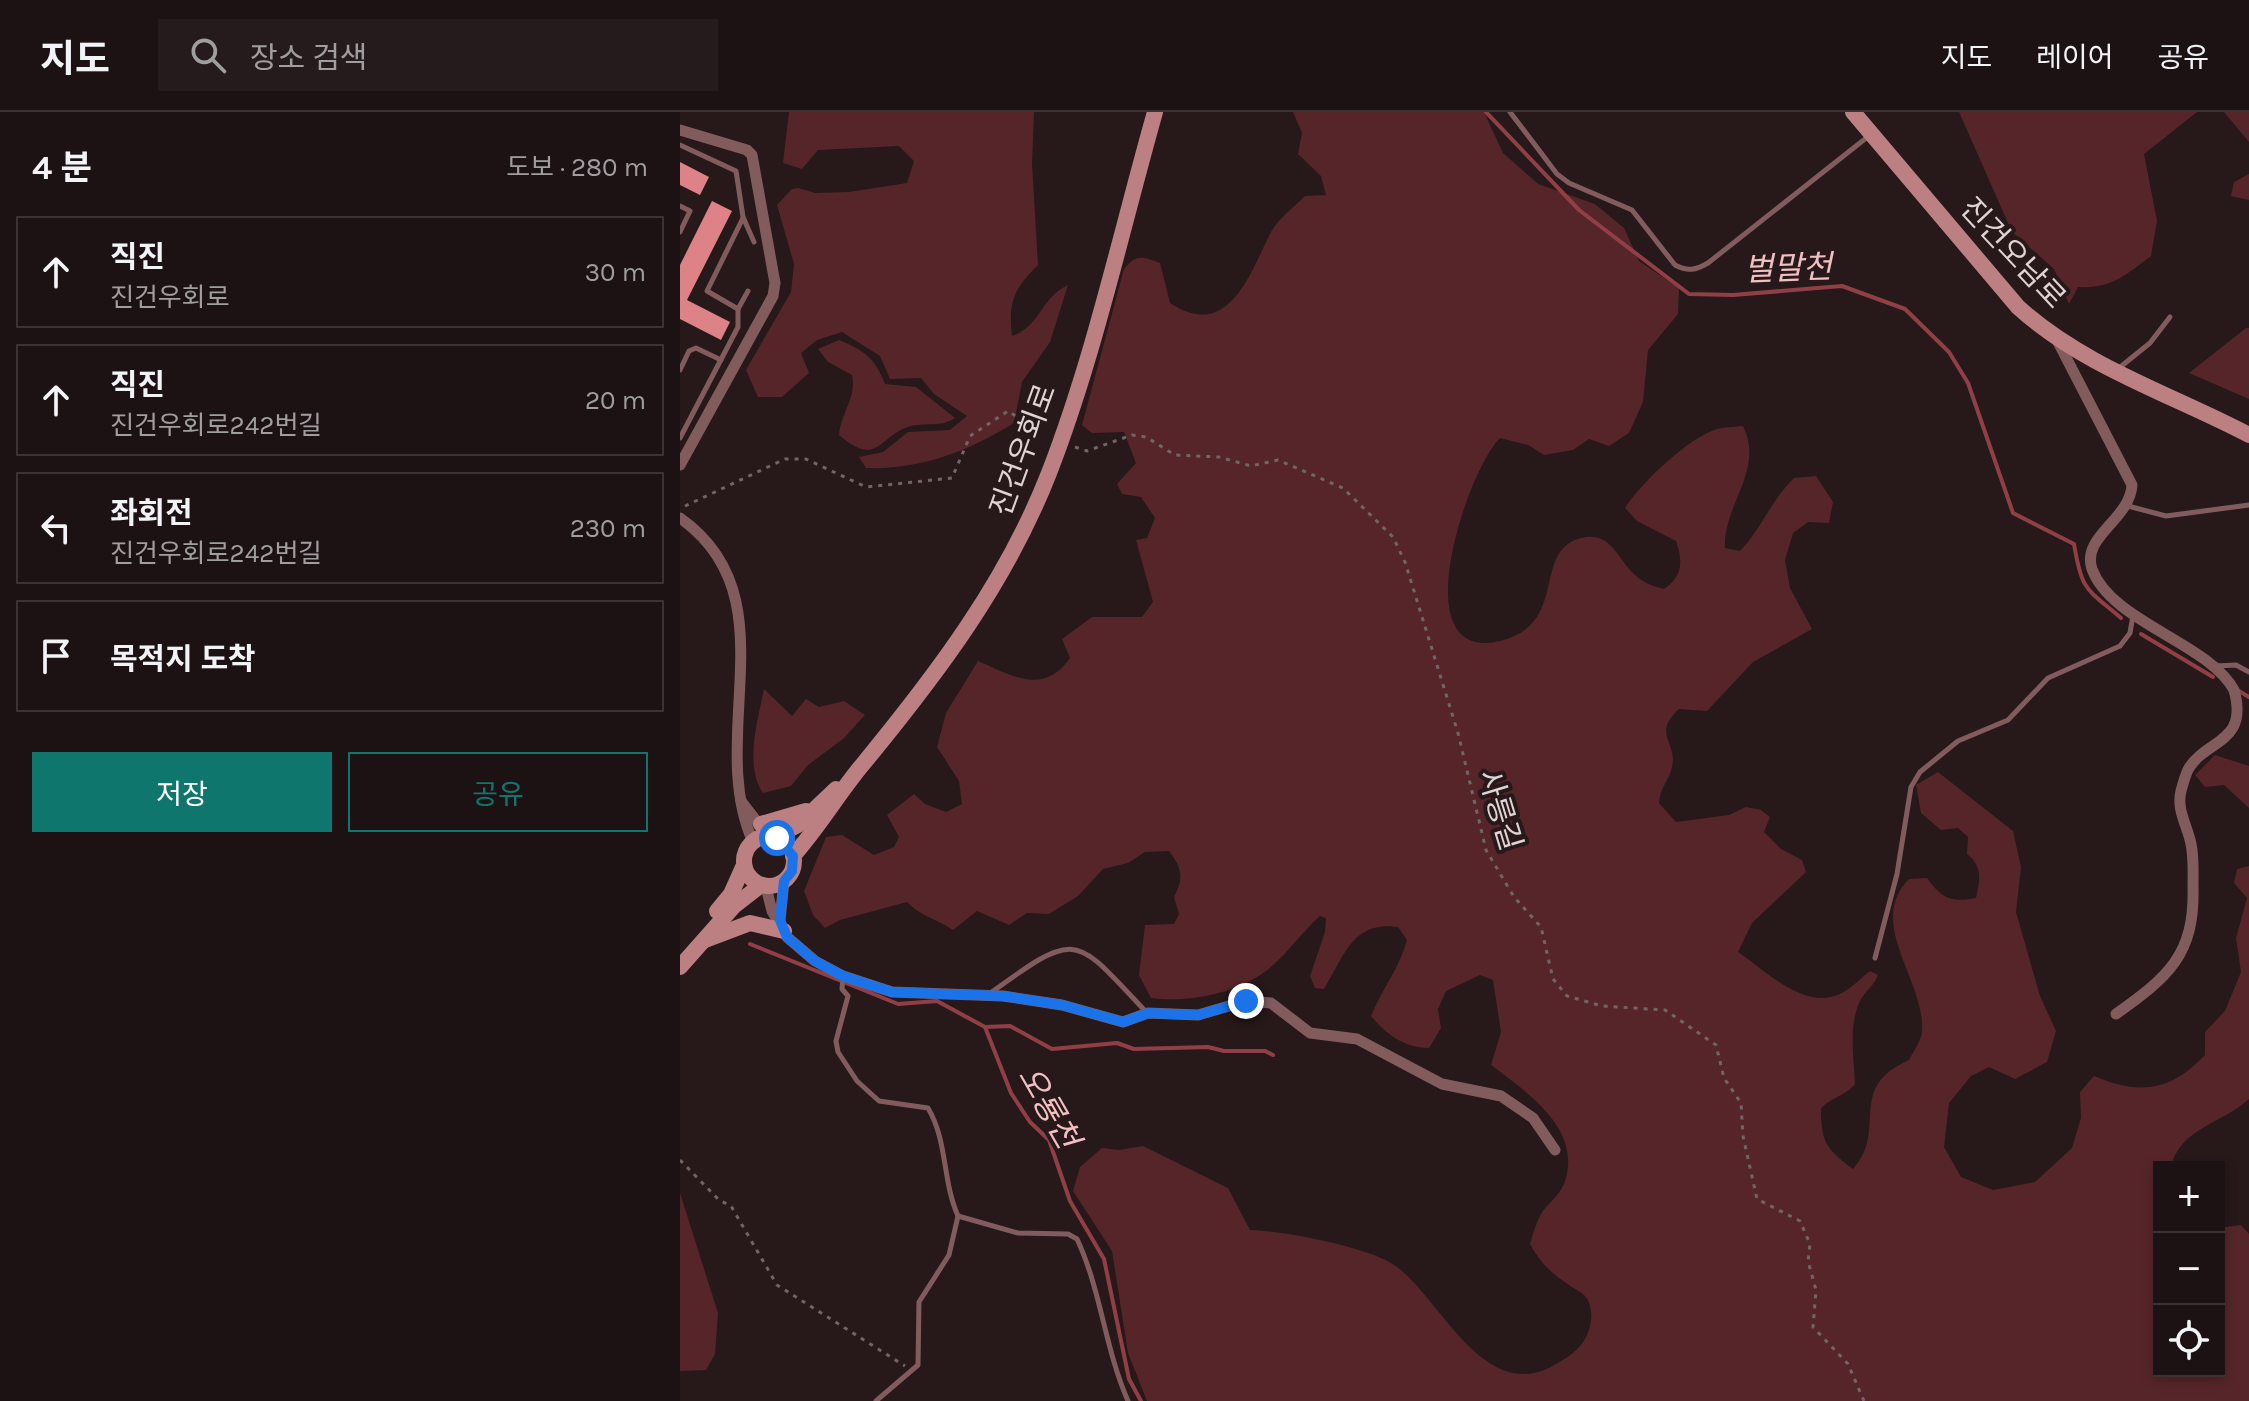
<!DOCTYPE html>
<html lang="ko">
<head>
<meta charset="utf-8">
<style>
	:root { --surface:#1d1213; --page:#251b1c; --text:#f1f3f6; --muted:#a09ea0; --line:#3b3233; --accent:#0f766e }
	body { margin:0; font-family:Karla,"Noto Sans KR",sans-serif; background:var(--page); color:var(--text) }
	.controls { position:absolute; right:24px; bottom:24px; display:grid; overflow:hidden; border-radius:0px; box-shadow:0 4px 12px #0003 }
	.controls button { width:72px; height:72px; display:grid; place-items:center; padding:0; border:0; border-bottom:2px solid var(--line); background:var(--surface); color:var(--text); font:40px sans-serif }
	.stop { position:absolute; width:24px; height:24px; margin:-18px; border:6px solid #1a73e8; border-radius:50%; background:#fff }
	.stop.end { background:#1a73e8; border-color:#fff; box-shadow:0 2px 8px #0008 }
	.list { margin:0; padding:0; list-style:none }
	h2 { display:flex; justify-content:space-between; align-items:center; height:104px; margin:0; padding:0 32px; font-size:34px }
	h2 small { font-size:26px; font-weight:400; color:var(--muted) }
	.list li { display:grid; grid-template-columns:52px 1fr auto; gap:24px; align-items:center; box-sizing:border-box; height:112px; margin:0 16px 16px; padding:0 16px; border:2px solid var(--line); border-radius:0px }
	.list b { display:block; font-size:30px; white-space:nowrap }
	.list p { margin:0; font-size:26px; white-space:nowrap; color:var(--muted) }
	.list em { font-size:26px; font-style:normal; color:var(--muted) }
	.actions { display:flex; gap:16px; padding:24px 32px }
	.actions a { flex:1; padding:18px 0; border:2px solid var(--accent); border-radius:0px; text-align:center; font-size:28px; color:var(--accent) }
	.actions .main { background:var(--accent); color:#fff }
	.icon { flex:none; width:44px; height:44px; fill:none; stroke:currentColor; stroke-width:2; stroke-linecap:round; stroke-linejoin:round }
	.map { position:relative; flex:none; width:1569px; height:1289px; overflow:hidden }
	header { display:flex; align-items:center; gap:48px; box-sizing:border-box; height:112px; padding:0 40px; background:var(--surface); border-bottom:2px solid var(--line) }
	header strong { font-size:38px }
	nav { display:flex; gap:44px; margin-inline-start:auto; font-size:28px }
	.search { width:560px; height:72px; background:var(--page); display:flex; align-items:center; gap:20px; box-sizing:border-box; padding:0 28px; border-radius:0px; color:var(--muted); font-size:30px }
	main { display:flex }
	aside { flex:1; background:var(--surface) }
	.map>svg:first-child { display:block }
	.green { fill:#562529 }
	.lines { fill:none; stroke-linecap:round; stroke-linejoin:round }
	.stream { stroke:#913f46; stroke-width:4 }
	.building { fill:#dd8388 }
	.path { stroke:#726566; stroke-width:3; stroke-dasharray:4 6; stroke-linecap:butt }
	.service { stroke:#825c5d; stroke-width:5 }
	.minor { stroke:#825c5d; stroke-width:11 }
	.secondary { stroke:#bc8082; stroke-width:16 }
	.route { stroke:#1a73e8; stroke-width:10 }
	.labels { text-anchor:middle; stroke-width:8; stroke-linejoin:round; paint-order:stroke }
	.street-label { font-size:30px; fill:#dfd4d4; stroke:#271819 }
	.water-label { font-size:32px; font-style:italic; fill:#f1c0c1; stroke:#271819 }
</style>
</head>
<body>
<header>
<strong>지도</strong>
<div class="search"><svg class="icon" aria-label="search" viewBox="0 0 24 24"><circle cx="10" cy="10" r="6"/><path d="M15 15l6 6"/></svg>장소 검색</div>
<nav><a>지도</a><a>레이어</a><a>공유</a></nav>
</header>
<main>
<aside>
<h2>4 분<small>도보 · 280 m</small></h2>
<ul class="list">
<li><svg class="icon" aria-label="ahead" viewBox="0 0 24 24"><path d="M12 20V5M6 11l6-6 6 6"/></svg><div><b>직진</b><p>진건우회로</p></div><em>30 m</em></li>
<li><svg class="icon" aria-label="ahead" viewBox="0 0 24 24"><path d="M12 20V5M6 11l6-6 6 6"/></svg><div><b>직진</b><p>진건우회로242번길</p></div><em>20 m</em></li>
<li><svg class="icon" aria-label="left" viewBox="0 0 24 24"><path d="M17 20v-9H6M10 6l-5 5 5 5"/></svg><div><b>좌회전</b><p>진건우회로242번길</p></div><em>230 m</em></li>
<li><svg class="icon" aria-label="arrive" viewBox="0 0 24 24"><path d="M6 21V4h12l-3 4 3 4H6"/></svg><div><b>목적지 도착</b></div></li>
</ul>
<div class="actions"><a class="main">저장</a><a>공유</a></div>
</aside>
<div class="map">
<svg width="1569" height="1289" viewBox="0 0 1569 1289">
	<rect width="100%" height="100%" fill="#271819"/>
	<!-- green -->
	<g class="green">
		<path d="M 109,0 L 354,0 L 352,52 L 358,153 C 334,177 328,189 332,224 C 361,214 360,186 388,173 L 370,230 L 342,270 L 334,311 C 289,339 240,358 186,356 L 179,345 L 203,340 L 228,320 L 270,318 L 287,304 L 254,282 L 241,266 L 210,267 L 200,244 L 162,220 L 137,228 L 121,241 L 129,261 L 102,285 L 78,285 L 66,258 L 111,180 L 114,152 L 97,93 L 112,77 L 118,76 L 135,81 L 169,80 L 227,71 L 234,49 L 219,34 L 138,38 L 122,57 L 103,51 Z"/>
		<path d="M 613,0 L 804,0 L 823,41 L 858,72 L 915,92 L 944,116 L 959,149 L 999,176 L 998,202 L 968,238 L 963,290 L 949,321 L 929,334 L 909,327 L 893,338 L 864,343 L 848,333 L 820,326 C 788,357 721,552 820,529 C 890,512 851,439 901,426 C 930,419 936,444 952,460 C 961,470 972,474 984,477 C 1003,464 1003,449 996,429 L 957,409 L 945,396 C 960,372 1009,325 1037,317 C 1045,315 1055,315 1063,314 C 1085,358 1043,392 1045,436 L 1060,439 C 1082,416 1091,388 1114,366 L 1136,364 L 1153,390 L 1149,411 L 1128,410 L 1113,421 L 1105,448 L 1110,476 L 1132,517 L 1073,550 L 1027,599 L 999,597 C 971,623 998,629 992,655 C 989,669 980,675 979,691 L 996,710 L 1049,703 L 1066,695 L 1081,698 L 1090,705 L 1084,720 L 1101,737 L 1122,748 L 1126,760 L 1072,811 L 1058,840 C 1086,859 1129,903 1165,879 C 1174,874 1182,865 1190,859 L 1198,863 C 1194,874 1185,879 1180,889 C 1168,914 1174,946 1175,972 C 1167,983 1152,985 1141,996 C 1141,1030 1146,1037 1173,1057 C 1209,1017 1165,976 1229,948 C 1233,940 1241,929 1242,920 C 1246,869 1185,811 1229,767 L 1247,766 C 1261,786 1271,791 1296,786 C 1300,767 1303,755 1287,742 L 1288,725 L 1278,716 L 1261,718 L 1241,701 L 1236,673 L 1258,660 L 1333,719 L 1341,755 L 1336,800 L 1360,884 L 1376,919 L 1367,950 L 1335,967 L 1309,955 L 1291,964 L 1269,991 L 1264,1035 L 1281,1065 L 1313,1078 L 1355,1070 L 1392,1036 L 1401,1006 L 1400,980 L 1414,964 C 1459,983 1490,980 1525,943 L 1525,920 L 1545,899 L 1561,860 L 1556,826 L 1567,786 L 1554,771 L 1557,757 L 1569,754 L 1569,987 C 1543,1011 1499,1017 1491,1055 L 1479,1055 L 1479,1259 L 1539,1259 L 1539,1116 L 1561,1113 L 1569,1122 L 1569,1289 L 467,1289 L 448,1241 L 432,1139 L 393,1079 L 400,1055 L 422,1036 L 439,1038 L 463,1034 L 548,1076 L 570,1118 C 603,1119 682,1134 711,1151 C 756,1177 799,1289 869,1256 C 883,1248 899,1240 906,1225 C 912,1214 914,1196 906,1185 C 902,1180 891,1175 886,1171 C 870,1160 859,1149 850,1132 C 853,1122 856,1111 861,1102 C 867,1092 879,1084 884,1072 C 904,1018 848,981 811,953 L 821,920 L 813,868 L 800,863 L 766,879 L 758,897 L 761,916 L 749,936 C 724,936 706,922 691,904 C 702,877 719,857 727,828 L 718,815 C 672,809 665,843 644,877 L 635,876 L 630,864 L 645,820 L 646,806 L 640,804 C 623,819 610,838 593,853 C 563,881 509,891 471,886 L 459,863 L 465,813 L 494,812 L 499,802 L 494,785 C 504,766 502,756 489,739 L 465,740 L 448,751 L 423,757 L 398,784 L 369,802 L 347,801 L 329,813 L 297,799 L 273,818 C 257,807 240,804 227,790 L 160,808 L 145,816 L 133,803 L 124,779 L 146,725 L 162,723 L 194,743 L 214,735 L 219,725 L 207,703 L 234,682 L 245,692 L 266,700 L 282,692 L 279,669 L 257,635 L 266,601 L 298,549 C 333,564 363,584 390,546 L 382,527 L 412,505 L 462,505 L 473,490 L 456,428 L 467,426 L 475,406 L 461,385 L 442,382 L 437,372 L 456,351 L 444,320 L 412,321 L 402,313 L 444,157 C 456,142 462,144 480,151 L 490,191 C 549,230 570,161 591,120 C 598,107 614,95 625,84 L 646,83 L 641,64 L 618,42 L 622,21 Z"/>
		<path d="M 1279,0 L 1517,0 L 1464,42 L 1477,109 L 1471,144 C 1445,163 1432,177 1398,175 L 1389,192 L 1374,157 L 1332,120 Z"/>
		<polygon points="1544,0 1569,0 1569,30"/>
		<polygon points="1569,62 1569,88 1551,84 1554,70"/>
		<polygon points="1566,216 1569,216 1569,287 1509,261"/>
		<path d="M 159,228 C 185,239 195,246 205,272 L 236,275 L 275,306 C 260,316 248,310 231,314 C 198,323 199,357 159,323 C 161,301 177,285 172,263 L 148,250 L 138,237 Z"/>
		<path d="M 84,577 L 112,604 L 126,587 L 139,595 L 164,589 L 185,603 L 163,627 L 128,653 L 111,674 L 83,681 C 64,654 78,607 84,577 Z"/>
		<polygon points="1535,643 1569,654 1569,696 1544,673 1525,675 1515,663"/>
		<polygon points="0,1081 38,1201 35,1242 26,1258 0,1259"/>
	</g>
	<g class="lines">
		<!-- stream -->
		<g class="stream">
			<path d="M 806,0 L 899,98 L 1009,182 L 1053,183 L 1162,174 L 1225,197 L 1269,240 L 1288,271 L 1333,401 L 1394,432 C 1402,480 1406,476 1441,506"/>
			<polyline points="1461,522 1533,565"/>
			<polyline points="1559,579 1569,585"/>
			<polyline points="70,832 218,892 257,889 305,915 331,981 350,1010 369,1028 390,1089 424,1147 449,1267 461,1289"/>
			<polyline points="305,915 330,914 372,937 437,931 454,937 528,935 544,939 585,939 593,943"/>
		</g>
	</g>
	<!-- building -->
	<g class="building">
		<polygon points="0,50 29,65 20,83 0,73"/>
		<polygon points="32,89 52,99 7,188 50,210 41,228 0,207 0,153"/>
	</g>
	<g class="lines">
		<!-- path -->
		<g class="path">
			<polyline points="395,335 407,339 452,323 466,325 495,343 539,345 571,354 598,348 663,376 713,425 725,450 778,621 806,738 834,785 861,815 873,867 887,884 922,894 985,898 1036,933 1044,966 1061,991 1063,1024 1077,1087 1120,1109 1130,1132 1128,1149 1136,1178 1133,1215 1168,1252 1184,1289"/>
			<polyline points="5,394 105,347 126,347 186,375 272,366 290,324 328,299 365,324"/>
			<polyline points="0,1048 39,1088 51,1094 97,1173 225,1254"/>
		</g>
		<!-- service -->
		<g class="service">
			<path d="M 830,0 L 877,62 L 889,71 L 952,98 L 995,153 C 1008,160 1016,158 1028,151 L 1190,23"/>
			<polyline points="0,33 56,59 63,105 74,130"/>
			<polyline points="0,94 10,99 0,120"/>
			<polyline points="58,197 27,179 63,106"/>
			<polyline points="1439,256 1470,231 1490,205"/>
			<polyline points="0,258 9,239 16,236 41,248"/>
			<polyline points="0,326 58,215 58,197 68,179"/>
			<polyline points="1448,394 1486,404 1569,393"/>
			<polyline points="1535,554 1556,553 1569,560"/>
			<polyline points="1195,846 1217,762 1231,675 1240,660 1278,629 1328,608 1368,566 1440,534 1450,521 1453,503"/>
			<path d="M 163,865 L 162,877 L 168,884 L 156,929 L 158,940 L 177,969 L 199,989 L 248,996 C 268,1030 262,1068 278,1104 L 338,1121 L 388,1122 L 397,1127 C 421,1178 425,1237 448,1289"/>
			<path d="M 309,882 C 399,817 393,822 467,901"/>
			<polyline points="196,1289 238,1253 239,1190 269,1143 278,1104"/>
		</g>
		<!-- minor -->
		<g class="minor">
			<polyline points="0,18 67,38 72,43 95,171 93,184 0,353"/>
			<path d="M 1377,228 L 1452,373 C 1450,408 1401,424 1412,457 C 1431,510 1529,531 1554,578 C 1569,631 1527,627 1509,656 C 1505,663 1503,672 1501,679 C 1496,698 1508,715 1511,732 C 1514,746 1513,761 1513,775 C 1515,843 1488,865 1436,902"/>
			<path d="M 0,406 C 112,485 25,623 73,730"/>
			<polyline points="61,689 88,724"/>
			<polyline points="86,775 92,799 107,825 135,849 163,864 212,880 323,884 382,893 443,910 468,901 518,903 566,889 591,891 630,921 677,927 762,972 821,984 853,1006 875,1038"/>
			<polyline points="100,808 104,769"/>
		</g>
		<!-- secondary -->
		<g class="secondary">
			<path d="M 1173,0 L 1338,195 C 1404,255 1491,282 1569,323"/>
			<polyline points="81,712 126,699"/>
			<circle cx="89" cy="749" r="25"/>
			<polyline points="95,725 118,713 156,677"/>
			<path d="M 113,744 C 139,715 158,682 183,652 C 257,562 326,471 369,361 C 414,245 441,120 475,0"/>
			<polyline points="37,799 51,782 64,753"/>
			<polyline points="25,828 70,811 104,819"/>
			<polyline points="0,855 54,794 81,773"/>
		</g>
	</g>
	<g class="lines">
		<!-- route -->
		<polyline class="route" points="97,726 113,744 112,759 104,769 100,808 107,825 135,849 163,864 212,880 323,884 382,893 443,910 468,901 518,903 566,889"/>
	</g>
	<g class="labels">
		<!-- street labels -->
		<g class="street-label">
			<text transform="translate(1333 141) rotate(47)" y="10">진건오남로</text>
			<text transform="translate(343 338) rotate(-70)" y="10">진건우회로</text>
			<text transform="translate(820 698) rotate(73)" y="10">사릉길</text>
		</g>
		<!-- water labels -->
		<g class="water-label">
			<text transform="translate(1108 156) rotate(-2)" y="11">벌말천</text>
			<text transform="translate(369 995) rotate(60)" y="11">오룡천</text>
		</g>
	</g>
</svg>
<div class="controls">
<button>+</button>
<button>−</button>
<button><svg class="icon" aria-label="locate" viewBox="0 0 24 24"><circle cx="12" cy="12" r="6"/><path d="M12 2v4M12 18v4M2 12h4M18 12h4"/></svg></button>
</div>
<div class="stop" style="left:97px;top:726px"></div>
<div class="stop end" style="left:566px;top:889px"></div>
</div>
</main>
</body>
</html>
